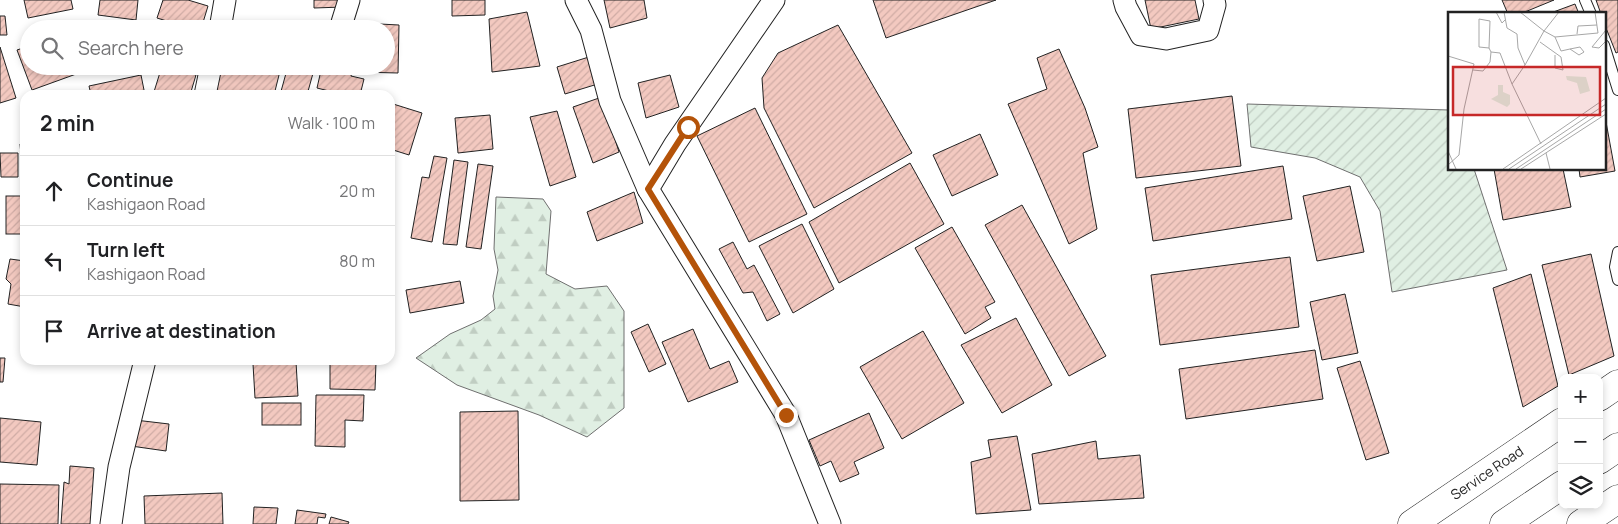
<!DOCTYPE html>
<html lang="en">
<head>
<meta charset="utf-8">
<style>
	:root { --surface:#fff; --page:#f6f6f6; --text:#202124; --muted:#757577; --line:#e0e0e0 }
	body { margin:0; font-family:Manrope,sans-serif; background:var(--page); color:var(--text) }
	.controls { position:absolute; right:15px; bottom:15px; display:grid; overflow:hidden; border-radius:10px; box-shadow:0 2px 8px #0003 }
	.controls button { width:45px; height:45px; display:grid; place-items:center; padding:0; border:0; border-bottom:1px solid var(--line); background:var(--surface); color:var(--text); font:25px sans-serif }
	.stop { position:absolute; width:15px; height:15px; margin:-11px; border:4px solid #b45309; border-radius:50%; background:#fff }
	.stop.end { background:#b45309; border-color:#fff; box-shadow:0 1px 5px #0008 }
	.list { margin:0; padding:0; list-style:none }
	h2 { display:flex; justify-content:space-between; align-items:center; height:65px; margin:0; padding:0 20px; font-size:21px }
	h2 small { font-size:16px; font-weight:400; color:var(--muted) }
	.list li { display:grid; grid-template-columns:32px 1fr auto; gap:15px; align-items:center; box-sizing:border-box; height:70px; padding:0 20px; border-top:1px solid var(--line) }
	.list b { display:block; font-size:19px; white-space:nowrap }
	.list p { margin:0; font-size:16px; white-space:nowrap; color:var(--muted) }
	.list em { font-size:16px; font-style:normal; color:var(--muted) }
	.icon { flex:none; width:28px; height:28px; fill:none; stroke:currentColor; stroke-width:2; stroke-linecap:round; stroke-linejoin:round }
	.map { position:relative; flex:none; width:1618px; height:524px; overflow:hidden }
	.search { position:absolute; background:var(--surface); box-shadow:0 2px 8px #0003; left:20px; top:20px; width:375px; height:55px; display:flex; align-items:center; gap:12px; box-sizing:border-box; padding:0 18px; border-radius:28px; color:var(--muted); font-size:19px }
	.panel { position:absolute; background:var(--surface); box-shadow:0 2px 8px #0003; left:20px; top:90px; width:375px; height:275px; border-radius:15px }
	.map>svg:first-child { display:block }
	.forest { fill:url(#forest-firs); stroke:#6f6f6f }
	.garden { fill:url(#garden-furrows); stroke:#6f6f6f }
	.building { fill:url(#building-hatch); stroke:#222 }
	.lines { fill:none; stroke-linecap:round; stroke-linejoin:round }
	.lane-casing { stroke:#222; stroke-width:12 }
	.street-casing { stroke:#222; stroke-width:23 }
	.secondary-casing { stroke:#222; stroke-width:29 }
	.highway-casing { stroke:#222; stroke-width:29 }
	.lane { stroke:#fff; stroke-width:10 }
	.street { stroke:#fff; stroke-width:21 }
	.secondary { stroke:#fff; stroke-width:28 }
	.highway { stroke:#fff; stroke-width:28 }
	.route { stroke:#b45309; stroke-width:6 }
	.labels { text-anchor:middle; stroke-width:4; stroke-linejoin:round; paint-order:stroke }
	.street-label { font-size:14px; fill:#222; stroke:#fff }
	.inset-road { fill:none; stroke:#a7a7a7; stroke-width:1 }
	.view { fill:#c62828; fill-opacity:0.15; stroke:#c62828; stroke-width:2.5 }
	.inset-edge { fill:none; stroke:#222; stroke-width:2.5 }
</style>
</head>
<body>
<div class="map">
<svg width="1618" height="524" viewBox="0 0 1618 524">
	<defs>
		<pattern id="forest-firs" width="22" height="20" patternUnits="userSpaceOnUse" patternTransform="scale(1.25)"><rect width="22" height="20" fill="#e0efe3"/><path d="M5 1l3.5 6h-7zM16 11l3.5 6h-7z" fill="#c0cdc2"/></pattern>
		<pattern id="garden-furrows" width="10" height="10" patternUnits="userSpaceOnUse" patternTransform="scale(1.25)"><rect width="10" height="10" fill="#e0efe3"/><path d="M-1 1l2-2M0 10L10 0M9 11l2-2" fill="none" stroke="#c0cdc2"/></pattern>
		<pattern id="building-hatch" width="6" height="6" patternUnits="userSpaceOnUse" patternTransform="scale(1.25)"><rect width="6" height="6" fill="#f3c9c0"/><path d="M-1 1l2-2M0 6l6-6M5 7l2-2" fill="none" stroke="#d0aca5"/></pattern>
	</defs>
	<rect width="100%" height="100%" fill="#fff"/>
	<!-- forest -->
	<polygon class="forest" points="496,197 543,199 551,211 546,274 575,289 607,286 624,311 624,408 587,437 539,415 457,385 416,358 450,334 481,320 495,309 493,296 498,270 494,249"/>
	<!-- garden -->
	<polygon class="garden" points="1247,104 1449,110 1449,169 1474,169 1507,270 1392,292 1380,211 1360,177 1315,158 1251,147"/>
	<!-- building -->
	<g class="building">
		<polygon points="24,0 71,0 73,9 28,18"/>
		<polygon points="100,0 138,0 136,20 98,15"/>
		<polygon points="163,0 188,0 208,6 201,29 193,29 157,18"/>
		<polygon points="314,0 343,0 343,7 314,8"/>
		<polygon points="452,0 485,0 485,15 452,16"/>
		<polygon points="604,0 644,0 647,18 610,28"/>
		<polygon points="873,0 996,0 886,38"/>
		<polygon points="1145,0 1195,0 1199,19 1151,29"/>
		<polygon points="1502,0 1554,0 1520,14 1508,14"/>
		<polygon points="1596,0 1618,0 1618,52 1616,53 1604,23 1604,14 1601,14"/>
		<polygon points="1575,4 1579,14 1548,14"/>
		<polygon points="527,12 540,66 492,72 489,19"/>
		<polygon points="0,16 5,16 7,35 0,35"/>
		<polygon points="360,23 399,25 398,73 358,72 359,66 386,66 386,29 360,29"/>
		<polygon points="838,25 912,153 814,208 764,108 762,78 778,53"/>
		<polygon points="29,46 29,66 89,66 90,69 32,90 17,50"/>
		<polygon points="0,47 16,98 0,103"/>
		<polygon points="1059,49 1085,108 1098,147 1083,153 1097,229 1069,244 1008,104 1047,89 1037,58"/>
		<polygon points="592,56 601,83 565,94 557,67"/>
		<polygon points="162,66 168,66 196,75 190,95 153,95"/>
		<polygon points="214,66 278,66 281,67 274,95 207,95"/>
		<polygon points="288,66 315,66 307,95 280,95"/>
		<polygon points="322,66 333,66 352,71 351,76 364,79 360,95 345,95 317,88"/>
		<polygon points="141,75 145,95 91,95 89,86"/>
		<polygon points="670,75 679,107 646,118 638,83"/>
		<polygon points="1232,96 1241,166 1136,178 1128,109"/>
		<polygon points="602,97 619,152 593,163 573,107"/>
		<polygon points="390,103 422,113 409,155 390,149"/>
		<polygon points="755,108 807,214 749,242 697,136"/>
		<polygon points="557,111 576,177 550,186 530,117"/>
		<polygon points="1604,111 1615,171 1580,177 1579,169 1604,169"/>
		<polygon points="490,115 493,149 458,153 455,118"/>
		<polygon points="24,134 25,134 25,166 22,166 20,144 25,144"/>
		<polygon points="980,134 998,175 952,196 933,155"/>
		<polygon points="0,153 18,153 18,177 1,177"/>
		<polygon points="434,156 447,158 432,242 411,238 422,177 429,178"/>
		<polygon points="454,160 468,162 457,245 443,244"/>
		<polygon points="910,163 944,224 839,283 809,222"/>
		<polygon points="478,164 493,166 481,249 466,247"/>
		<polygon points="1283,166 1292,219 1153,241 1145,188"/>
		<polygon points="1494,169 1563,169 1571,207 1503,220"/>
		<polygon points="1350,186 1364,252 1317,261 1303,196"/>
		<polygon points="634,192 643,223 597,241 587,212"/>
		<rect x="6" y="196" width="19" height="38"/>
		<polygon points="1022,205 1106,356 1069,376 985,225"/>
		<polygon points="802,224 834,289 793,313 759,246"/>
		<polygon points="952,227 995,302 985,307 991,318 965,334 915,248"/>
		<polygon points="733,242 747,269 754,265 780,314 767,321 753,292 743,293 719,249"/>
		<polygon points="1591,254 1614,356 1569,375 1542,265"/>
		<polygon points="1290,257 1299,327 1160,345 1151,275"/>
		<polygon points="10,259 25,261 25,307 8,304 11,284 6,279"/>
		<polygon points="1531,274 1558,386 1523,407 1493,288"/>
		<polygon points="460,281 464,303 410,313 406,290"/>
		<polygon points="390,282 393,314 390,315"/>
		<polygon points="1345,294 1358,353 1322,360 1310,302"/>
		<polygon points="1016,318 1052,385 1002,413 961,345"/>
		<polygon points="648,324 666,364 649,372 631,332"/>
		<polygon points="693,329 710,369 729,361 738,382 688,402 662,342"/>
		<polygon points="923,331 964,403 902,439 860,367"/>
		<polygon points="1315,350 1323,399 1186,419 1179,369"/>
		<polygon points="0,358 5,358 3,382 0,382"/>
		<polygon points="330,361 376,362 375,390 330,389"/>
		<polygon points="1360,361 1389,453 1366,460 1337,368"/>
		<polygon points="296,362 298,396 255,398 253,364"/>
		<polygon points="316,395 364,395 363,421 345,420 345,447 315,446"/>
		<rect x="262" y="403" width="39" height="22"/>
		<polygon points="518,411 519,500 460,501 460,412"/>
		<polygon points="869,413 884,448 854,462 859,474 840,482 831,461 820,466 809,440"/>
		<polygon points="0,418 41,422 37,465 0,462"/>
		<polygon points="135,420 169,424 166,451 131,446"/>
		<polygon points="1017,436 1031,510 976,514 971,462 991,457 988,440"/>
		<polygon points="1096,441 1098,459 1140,455 1144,498 1039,504 1032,454"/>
		<polygon points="70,466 94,468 90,524 61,524 64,482 69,484"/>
		<polygon points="0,484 59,485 58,524 0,524"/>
		<polygon points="222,493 223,524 145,524 144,496"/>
		<polygon points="254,507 278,508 276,524 253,524"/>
		<polygon points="297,510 326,514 325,518 318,517 317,524 295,524"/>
		<polygon points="331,517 349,522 348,524 329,524"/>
	</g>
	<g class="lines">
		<defs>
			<g id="lane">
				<polyline points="1585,0 1591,14"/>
				<polyline points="1604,45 1618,90"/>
				<polyline points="1618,252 1615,267 1618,280"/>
			</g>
			<g id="street">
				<polyline points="576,0 591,30 610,101 648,189"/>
				<polyline points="774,0 675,144 648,189 786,415 830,524"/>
				<polyline points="1124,0 1126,7 1141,35 1166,39 1208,30 1215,5 1214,0"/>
				<polyline points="220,29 225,0"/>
				<polyline points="340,29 349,0"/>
				<polyline points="205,95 211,66"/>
				<polyline points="111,524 119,467 145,360"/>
			</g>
			<g id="secondary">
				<polyline points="1599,397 1618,384"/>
				<polyline points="1412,524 1562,422"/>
			</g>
			<g id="highway">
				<polyline points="1599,460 1618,447"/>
				<polyline points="1504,524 1562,485"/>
				<polyline points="1581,524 1618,499"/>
			</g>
		</defs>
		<!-- lane casing -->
		<use href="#lane" class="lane-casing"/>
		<!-- street casing -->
		<use href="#street" class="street-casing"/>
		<!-- secondary casing -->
		<use href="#secondary" class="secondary-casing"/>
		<!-- highway casing -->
		<use href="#highway" class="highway-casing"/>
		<!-- lane -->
		<use href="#lane" class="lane"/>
		<!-- street -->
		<use href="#street" class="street"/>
		<!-- secondary -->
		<use href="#secondary" class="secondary"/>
		<!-- highway -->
		<use href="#highway" class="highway"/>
	</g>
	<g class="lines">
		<!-- route -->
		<polyline class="route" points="688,127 648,189 786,415"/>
	</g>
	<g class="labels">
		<!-- street labels -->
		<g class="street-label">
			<text transform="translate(1487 473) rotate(-34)" y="5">Service Road</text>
		</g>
	</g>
	<!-- overview -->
	<g transform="translate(1448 12)">
		<rect width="158" height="158" fill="#fff"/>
		<path d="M 50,73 L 55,73 L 55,80 L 62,83 L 62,92 L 59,95 L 43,87 L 50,83 Z" fill="#e0efe3"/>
		<path d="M 118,64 L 138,65 L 142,79 L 132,82 L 129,71 L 119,68 Z" fill="#e0efe3"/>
		<path class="inset-road" d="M 48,0 L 54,11 L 57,8M 56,0 L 59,16 L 69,22 L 70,36 L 77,53 L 64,72 L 93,132M 72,0 L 96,19 L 111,0M 158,18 L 144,35 L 151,36 L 158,29M 129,22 L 130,14 L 149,13M 107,25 L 113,39 L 122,37 L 131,43 L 136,40 L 132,35 L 122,37M 92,30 L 113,45 L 115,58 L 107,56 L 107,43M 41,36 L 42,9 L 31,7 L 31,35 L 41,36 L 43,40M 0,44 L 26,52 L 16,97 L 11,143 L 0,153M 77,53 L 96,19 L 107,25 L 150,21 L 147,0M 25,58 L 35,59 L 42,50 L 43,40 L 52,41 L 64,72M 0,139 L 8,157M 98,141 L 102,157M 55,157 L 158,86M 61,157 L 158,92M 68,157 L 158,97M 73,157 L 158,102"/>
		<path class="view" d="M 5,55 L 152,55 L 152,103 L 5,103 Z"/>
		<rect width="158" height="158" class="inset-edge"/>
	</g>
</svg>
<div class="controls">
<button>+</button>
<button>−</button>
<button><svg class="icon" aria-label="layers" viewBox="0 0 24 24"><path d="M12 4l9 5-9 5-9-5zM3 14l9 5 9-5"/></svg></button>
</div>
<div class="stop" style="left:688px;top:127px"></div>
<div class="stop end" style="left:786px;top:415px"></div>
<div class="search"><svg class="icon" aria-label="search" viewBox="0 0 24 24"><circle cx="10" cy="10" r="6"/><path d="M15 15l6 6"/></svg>Search here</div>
<section class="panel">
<h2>2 min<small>Walk · 100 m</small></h2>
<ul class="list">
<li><svg class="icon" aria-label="ahead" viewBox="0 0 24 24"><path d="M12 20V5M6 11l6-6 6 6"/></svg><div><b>Continue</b><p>Kashigaon Road</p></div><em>20 m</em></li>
<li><svg class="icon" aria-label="left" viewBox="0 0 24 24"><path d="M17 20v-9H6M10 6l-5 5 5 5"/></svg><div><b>Turn left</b><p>Kashigaon Road</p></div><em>80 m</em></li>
<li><svg class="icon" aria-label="arrive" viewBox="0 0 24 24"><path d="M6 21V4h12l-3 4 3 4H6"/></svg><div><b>Arrive at destination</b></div></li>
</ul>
</section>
</div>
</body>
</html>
